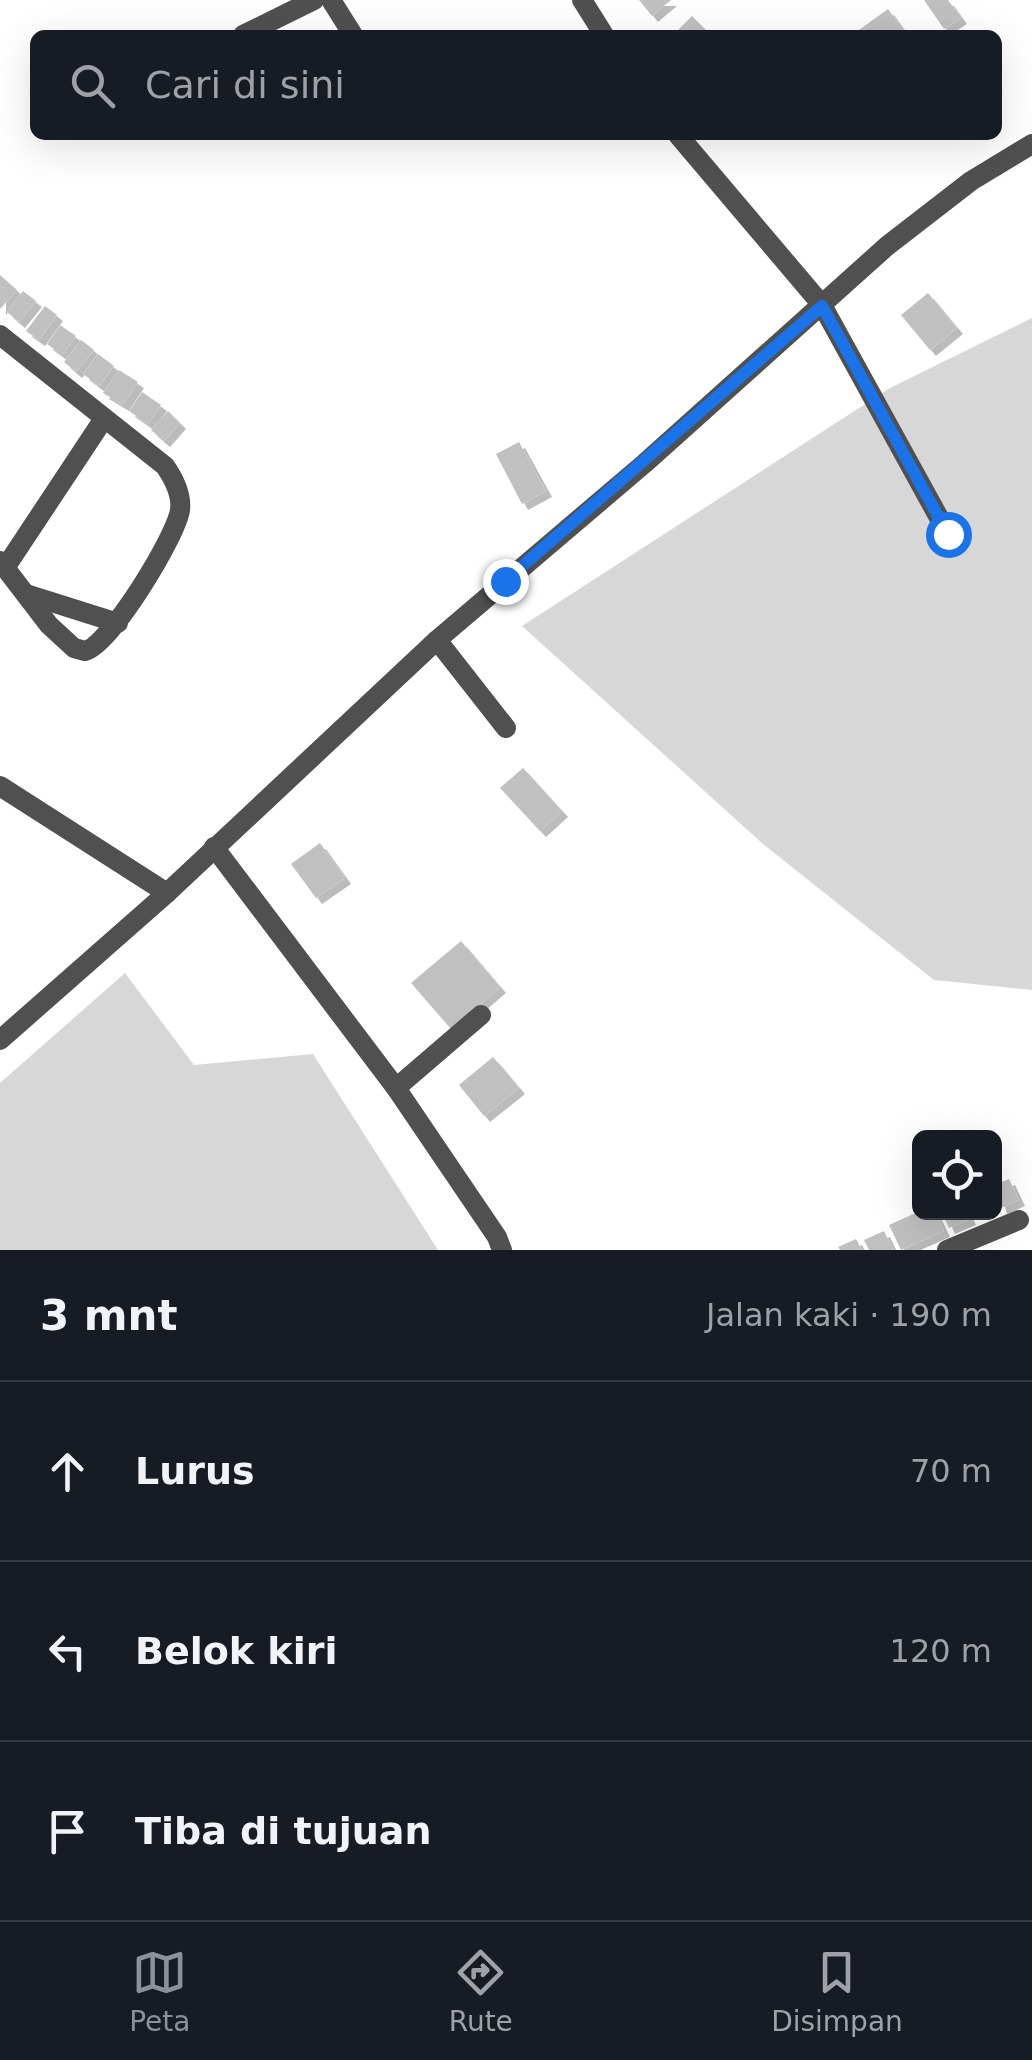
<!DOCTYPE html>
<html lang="id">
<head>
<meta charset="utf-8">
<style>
	:root { --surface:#171b24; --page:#242831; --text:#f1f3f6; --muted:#9ea1a6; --line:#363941; --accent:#8c9099 }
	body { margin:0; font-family:"DejaVu Sans",sans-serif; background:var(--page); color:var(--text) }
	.controls { position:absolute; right:30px; bottom:30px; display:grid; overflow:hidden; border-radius:15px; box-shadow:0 10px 40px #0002 }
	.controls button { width:90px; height:90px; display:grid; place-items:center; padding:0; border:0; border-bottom:2px solid var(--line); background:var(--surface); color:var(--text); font:50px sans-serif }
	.stop { position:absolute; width:30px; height:30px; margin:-22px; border:8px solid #1a73e8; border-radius:50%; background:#fff }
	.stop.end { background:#1a73e8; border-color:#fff; box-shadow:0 2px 10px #0008 }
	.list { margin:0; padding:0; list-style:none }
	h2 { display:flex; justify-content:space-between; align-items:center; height:130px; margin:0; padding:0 40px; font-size:42px }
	h2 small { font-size:32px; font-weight:400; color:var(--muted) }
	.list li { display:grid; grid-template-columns:65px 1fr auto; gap:30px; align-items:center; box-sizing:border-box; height:180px; padding:0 40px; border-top:2px solid var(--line) }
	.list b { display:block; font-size:38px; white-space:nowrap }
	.list em { font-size:32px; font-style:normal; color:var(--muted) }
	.icon { flex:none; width:55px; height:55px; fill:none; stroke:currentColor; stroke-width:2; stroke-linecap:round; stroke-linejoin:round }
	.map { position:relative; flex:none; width:1032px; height:1250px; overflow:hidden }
	.search { position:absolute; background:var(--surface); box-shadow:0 10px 40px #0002; left:30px; right:30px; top:30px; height:110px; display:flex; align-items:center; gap:25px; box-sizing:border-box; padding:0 35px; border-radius:15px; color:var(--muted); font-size:38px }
	.sheet { height:670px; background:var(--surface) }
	nav { display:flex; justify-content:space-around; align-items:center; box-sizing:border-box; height:140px; border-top:2px solid var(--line); background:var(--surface); font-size:28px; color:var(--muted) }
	nav a { display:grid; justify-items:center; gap:5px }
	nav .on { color:var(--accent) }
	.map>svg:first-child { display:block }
	.green { fill:#d7d7d7 }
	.building { fill:#c0c0c0; filter:url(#shadow) }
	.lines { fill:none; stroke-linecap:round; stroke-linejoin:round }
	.minor { stroke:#505050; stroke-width:20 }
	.tertiary { stroke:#505050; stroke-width:20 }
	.route { stroke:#1a73e8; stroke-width:12 }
</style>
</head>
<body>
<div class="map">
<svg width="1032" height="1250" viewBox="0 0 1032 1250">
	<defs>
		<filter id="shadow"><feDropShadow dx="6" dy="6" stdDeviation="0" flood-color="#0004"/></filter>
	</defs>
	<rect width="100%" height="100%" fill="#fff"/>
	<!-- green -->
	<g class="green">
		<polygon points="1032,318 1032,990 934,980 763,844 522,626 890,388"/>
		<polygon points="125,973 194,1065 313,1054 438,1250 0,1250 0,1083"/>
	</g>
	<!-- building -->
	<g class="building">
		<polygon points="639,0 671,0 652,16"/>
		<polygon points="924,0 948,0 961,18 944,29"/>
		<polygon points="888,9 907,35 852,35"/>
		<polygon points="692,16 711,35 673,35"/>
		<polygon points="0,275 17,290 0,309"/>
		<polygon points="23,291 36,301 19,322 7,312"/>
		<polygon points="928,293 957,328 930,350 901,315"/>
		<polygon points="45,306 57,315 39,340 26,331"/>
		<polygon points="60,325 76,336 62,355 47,344"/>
		<polygon points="81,340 94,350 76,372 64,362"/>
		<polygon points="98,354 114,366 99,386 83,374"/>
		<polygon points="119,370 138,382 123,405 103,393"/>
		<polygon points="142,392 161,405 148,424 129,411"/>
		<polygon points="168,411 180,423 164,441 151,430"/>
		<polygon points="519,442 546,491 522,504 496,454"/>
		<polygon points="523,768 562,811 540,831 500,788"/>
		<polygon points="320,843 345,878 316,898 291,864"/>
		<polygon points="461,941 500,987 451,1029 411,983"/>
		<polygon points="493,1057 519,1088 484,1116 459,1085"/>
		<polygon points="1009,1179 1019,1200 1001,1208 994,1185"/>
		<polygon points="920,1211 935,1212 944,1231 901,1250 889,1225"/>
		<polygon points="942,1212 967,1212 970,1219 949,1228"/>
		<polygon points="884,1231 893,1250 869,1250 864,1240"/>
		<polygon points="856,1239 862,1250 840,1250 838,1247"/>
	</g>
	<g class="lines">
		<!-- minor -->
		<g class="minor">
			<polyline points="331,0 353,35"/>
			<polyline points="582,0 604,35"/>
			<polyline points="243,35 314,0"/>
			<polyline points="678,135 822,305 948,534"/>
			<path d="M 0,335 L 165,466 C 174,479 182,494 180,510 C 176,537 110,645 85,651 L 74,648 L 49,625 L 0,561"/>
			<polyline points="5,568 103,420"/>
			<polyline points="26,594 118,623"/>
			<polyline points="437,640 506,728"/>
			<polyline points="0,786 167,893"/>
			<polyline points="214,847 396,1088 497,1237 502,1250"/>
			<polyline points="396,1088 481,1015"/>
			<polyline points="947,1250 1019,1220"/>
		</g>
		<!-- tertiary -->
		<polyline class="tertiary" points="0,1040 167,893 437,640 645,463 887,246 971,181 1032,144"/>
	</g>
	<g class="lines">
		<!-- route -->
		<polyline class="route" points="505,581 822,306 948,534"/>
	</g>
</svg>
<div class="controls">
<button><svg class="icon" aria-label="locate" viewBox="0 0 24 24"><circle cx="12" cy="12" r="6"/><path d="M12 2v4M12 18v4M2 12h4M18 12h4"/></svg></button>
</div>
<div class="stop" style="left:948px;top:534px"></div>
<div class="stop end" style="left:505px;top:581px"></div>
<div class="search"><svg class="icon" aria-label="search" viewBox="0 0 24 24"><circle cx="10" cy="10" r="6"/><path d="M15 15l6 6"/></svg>Cari di sini</div>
</div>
<section class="sheet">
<h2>3 mnt<small>Jalan kaki · 190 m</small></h2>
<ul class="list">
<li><svg class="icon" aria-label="ahead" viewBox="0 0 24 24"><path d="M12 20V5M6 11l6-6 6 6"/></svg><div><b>Lurus</b></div><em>70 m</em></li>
<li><svg class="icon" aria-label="left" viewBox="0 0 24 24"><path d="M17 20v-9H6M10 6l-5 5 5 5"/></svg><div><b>Belok kiri</b></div><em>120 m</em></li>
<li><svg class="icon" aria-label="arrive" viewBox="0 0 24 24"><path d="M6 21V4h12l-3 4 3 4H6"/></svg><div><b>Tiba di tujuan</b></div></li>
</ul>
</section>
<nav>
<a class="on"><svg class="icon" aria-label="map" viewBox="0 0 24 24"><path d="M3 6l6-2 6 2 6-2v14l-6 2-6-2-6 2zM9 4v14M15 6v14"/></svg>Peta</a>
<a><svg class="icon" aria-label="directions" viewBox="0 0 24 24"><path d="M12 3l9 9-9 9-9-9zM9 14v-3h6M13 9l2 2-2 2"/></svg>Rute</a>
<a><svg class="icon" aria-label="saved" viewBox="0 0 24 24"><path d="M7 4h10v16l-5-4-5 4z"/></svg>Disimpan</a>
</nav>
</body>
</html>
